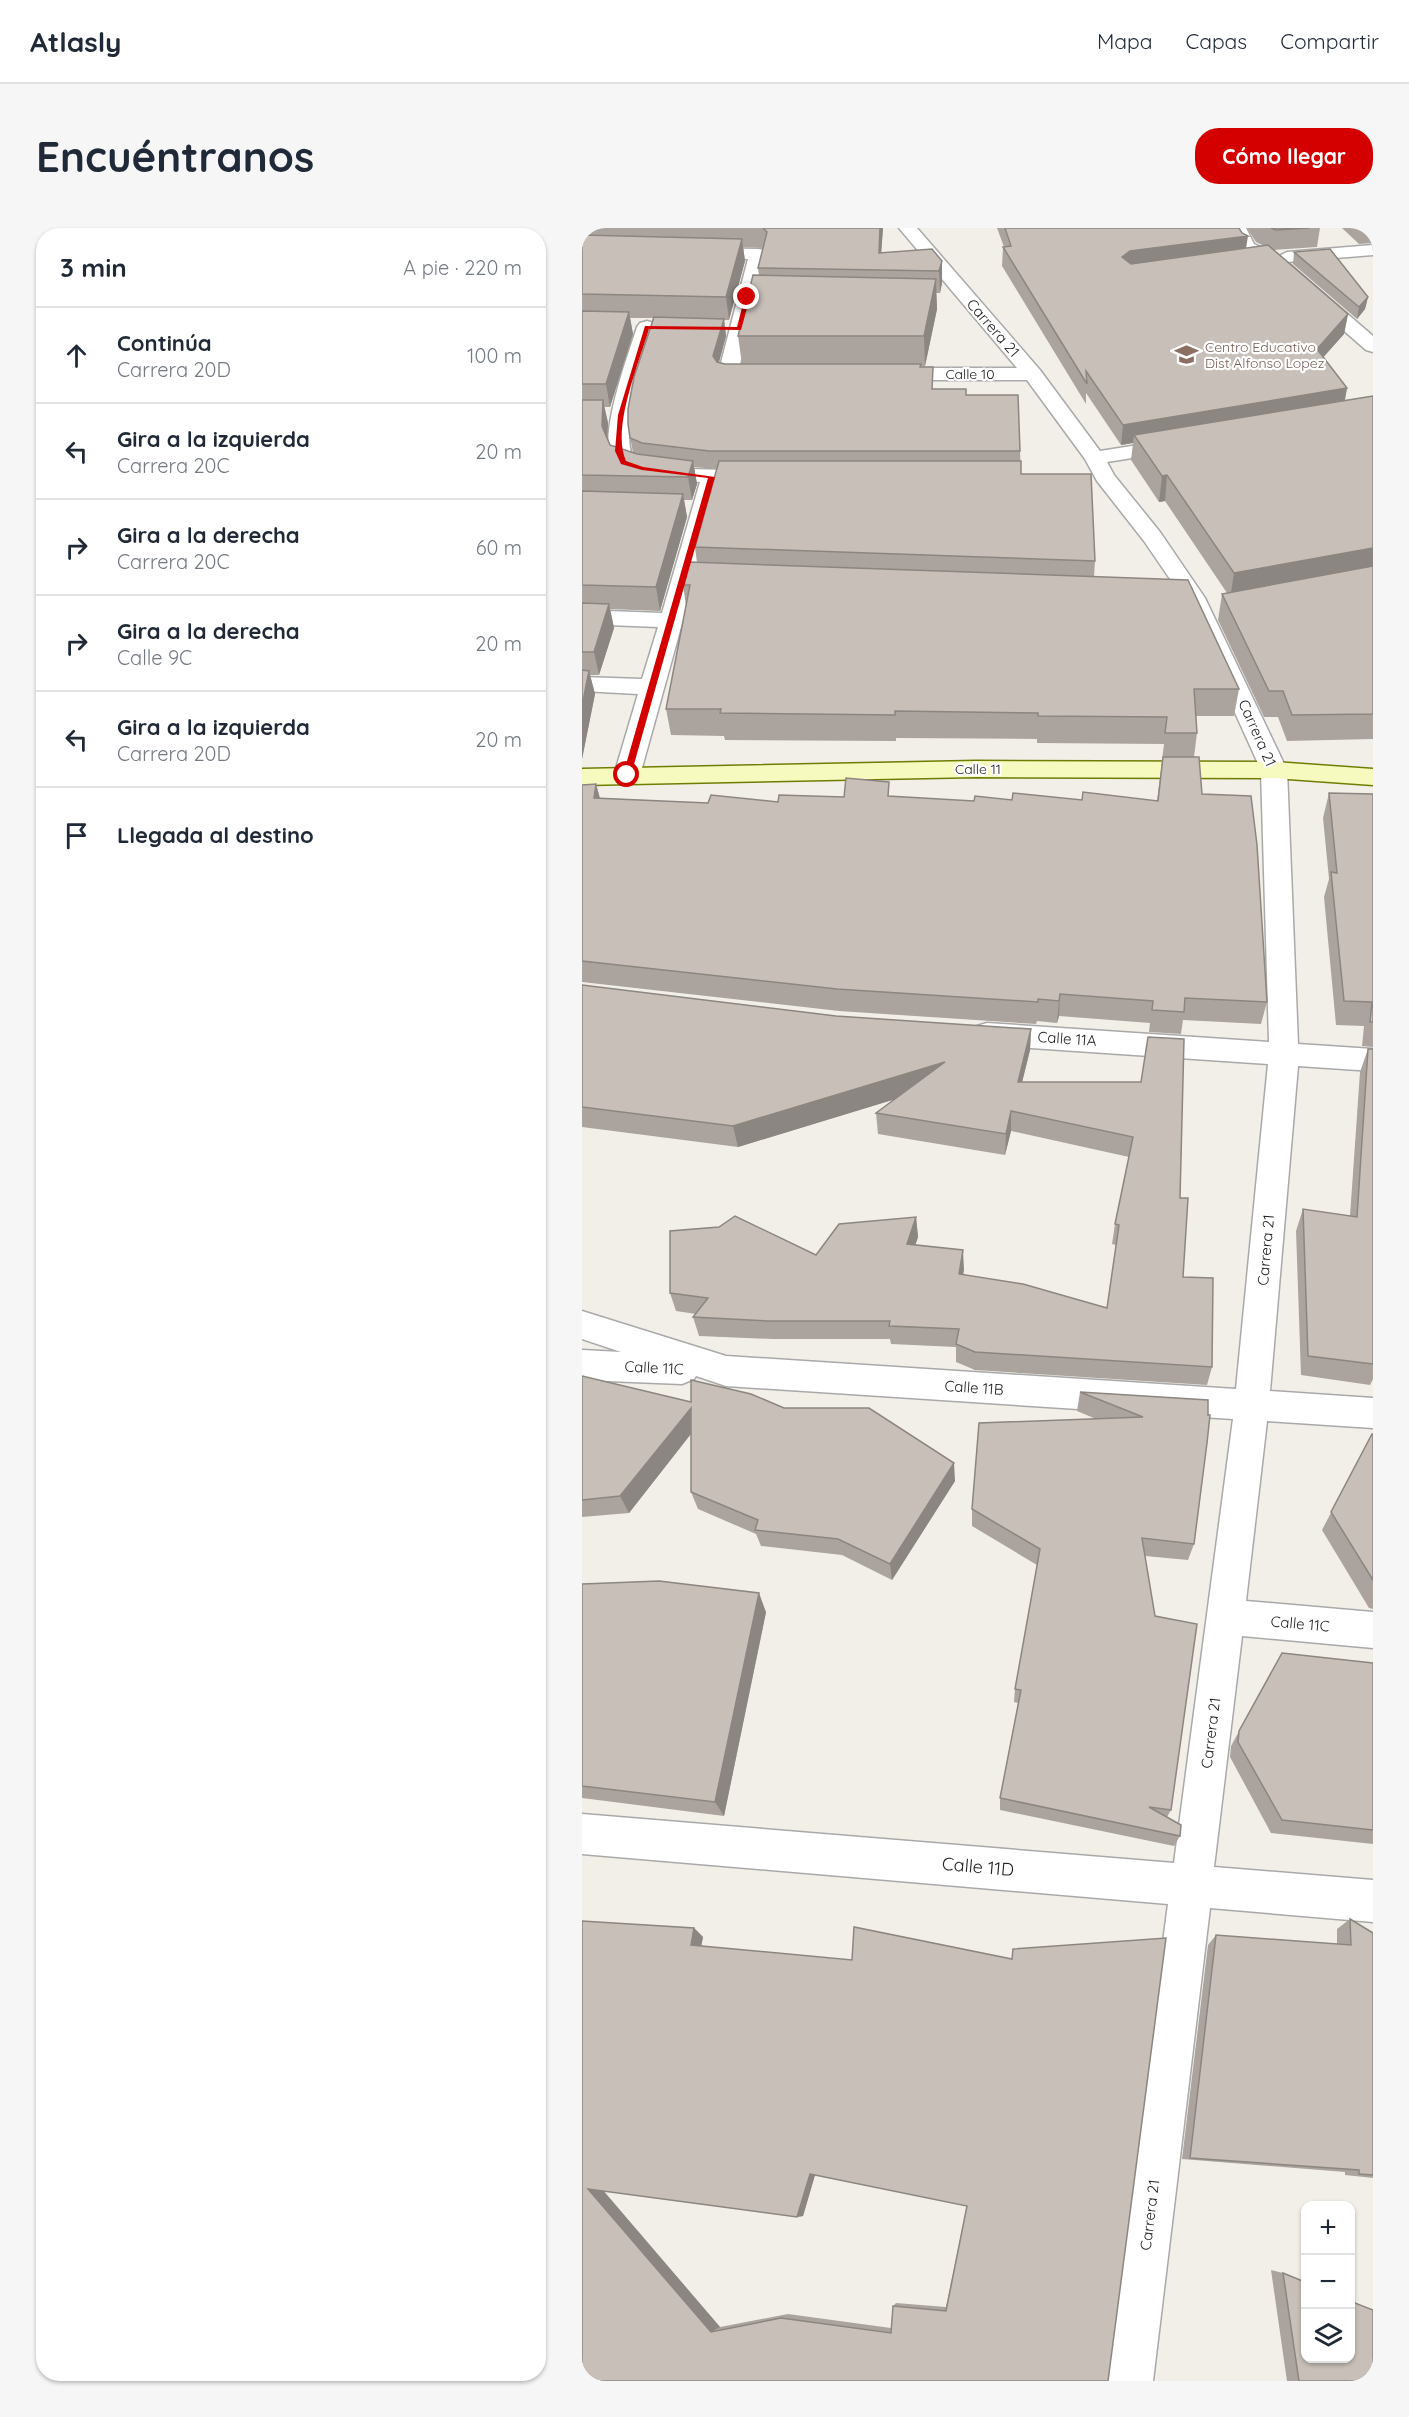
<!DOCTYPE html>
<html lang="es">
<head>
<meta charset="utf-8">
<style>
	:root { --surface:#fff; --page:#f6f6f7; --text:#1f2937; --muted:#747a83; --line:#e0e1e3; --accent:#d40000 }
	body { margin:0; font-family:Quicksand,sans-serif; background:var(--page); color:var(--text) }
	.controls { position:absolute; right:18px; bottom:18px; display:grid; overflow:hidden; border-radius:12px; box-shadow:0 2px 4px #0004 }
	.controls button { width:54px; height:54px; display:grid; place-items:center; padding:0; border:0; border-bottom:2px solid var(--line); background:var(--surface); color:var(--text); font:30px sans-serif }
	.stop { position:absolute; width:18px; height:18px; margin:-14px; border:4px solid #d40000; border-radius:50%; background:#fff }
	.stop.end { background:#d40000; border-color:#fff; box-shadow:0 2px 6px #0008 }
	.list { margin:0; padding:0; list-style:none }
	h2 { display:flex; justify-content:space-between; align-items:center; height:78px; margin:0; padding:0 24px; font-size:26px }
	h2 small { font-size:20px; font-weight:400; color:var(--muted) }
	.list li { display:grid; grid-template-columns:39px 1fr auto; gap:18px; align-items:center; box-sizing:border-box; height:96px; padding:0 24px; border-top:2px solid var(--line) }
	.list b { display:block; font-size:22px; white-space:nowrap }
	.list p { margin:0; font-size:20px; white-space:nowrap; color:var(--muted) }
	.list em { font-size:20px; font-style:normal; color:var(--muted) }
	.icon { flex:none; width:33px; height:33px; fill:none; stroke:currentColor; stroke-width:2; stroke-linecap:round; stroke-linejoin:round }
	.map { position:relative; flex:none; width:791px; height:2153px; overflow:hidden; border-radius:24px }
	header { display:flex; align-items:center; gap:36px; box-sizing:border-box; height:84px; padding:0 30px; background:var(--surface); border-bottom:2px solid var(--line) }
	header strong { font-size:28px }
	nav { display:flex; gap:33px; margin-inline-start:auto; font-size:21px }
	.intro { display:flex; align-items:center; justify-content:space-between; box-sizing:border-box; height:144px; padding:0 36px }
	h1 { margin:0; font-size:42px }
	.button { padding:15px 27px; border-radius:24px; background:var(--accent); color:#fff; font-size:21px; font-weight:700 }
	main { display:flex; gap:36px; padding:0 36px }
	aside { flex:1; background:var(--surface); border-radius:24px; box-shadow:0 2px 4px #0004 }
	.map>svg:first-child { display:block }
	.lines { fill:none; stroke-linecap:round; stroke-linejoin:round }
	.street-casing { stroke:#a9a9a9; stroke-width:3 }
	.secondary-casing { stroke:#707d05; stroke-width:3 }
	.street { fill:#fff; fill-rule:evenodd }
	.secondary { fill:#f7fabf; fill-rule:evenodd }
	.wall { fill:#aba49e; fill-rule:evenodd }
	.shaded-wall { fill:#8b8681 }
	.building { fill:#c7bfb8; stroke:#8b8681; stroke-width:1.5; fill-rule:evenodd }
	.route { fill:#d40000 }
	.labels { text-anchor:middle; stroke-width:4.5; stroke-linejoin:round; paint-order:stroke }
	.far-education-label { font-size:14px; fill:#785e54; stroke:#fff; text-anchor:start }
	.far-street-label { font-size:14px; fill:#222; stroke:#fff }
	.street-label { font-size:15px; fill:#222; stroke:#fff }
	.near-street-label { font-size:18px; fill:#222; stroke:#fff }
</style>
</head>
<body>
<header>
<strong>Atlasly</strong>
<nav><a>Mapa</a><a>Capas</a><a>Compartir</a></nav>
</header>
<div class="intro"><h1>Encuéntranos</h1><a class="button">Cómo llegar</a></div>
<main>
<aside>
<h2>3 min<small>A pie · 220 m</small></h2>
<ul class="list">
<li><svg class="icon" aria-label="ahead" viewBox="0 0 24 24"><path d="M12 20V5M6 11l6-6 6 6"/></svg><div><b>Continúa</b><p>Carrera 20D</p></div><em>100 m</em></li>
<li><svg class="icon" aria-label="left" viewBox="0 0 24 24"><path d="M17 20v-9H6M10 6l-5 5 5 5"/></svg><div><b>Gira a la izquierda</b><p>Carrera 20C</p></div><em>20 m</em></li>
<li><svg class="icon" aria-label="right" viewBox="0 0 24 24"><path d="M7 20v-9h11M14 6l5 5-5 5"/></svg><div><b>Gira a la derecha</b><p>Carrera 20C</p></div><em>60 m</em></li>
<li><svg class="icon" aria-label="right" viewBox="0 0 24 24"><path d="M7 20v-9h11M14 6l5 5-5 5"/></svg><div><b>Gira a la derecha</b><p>Calle 9C</p></div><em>20 m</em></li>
<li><svg class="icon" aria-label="left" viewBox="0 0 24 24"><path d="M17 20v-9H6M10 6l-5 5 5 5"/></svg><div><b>Gira a la izquierda</b><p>Carrera 20D</p></div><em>20 m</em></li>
<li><svg class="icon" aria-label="arrive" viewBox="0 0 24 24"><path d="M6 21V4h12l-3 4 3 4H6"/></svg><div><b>Llegada al destino</b></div></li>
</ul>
</aside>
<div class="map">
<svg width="791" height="2153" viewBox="0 0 791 2153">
	<rect width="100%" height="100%" fill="#f2efe9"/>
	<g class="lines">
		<defs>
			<g id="street">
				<polygon points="317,0 335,0 458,142 518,223 594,211 601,213 604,217 601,221 594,223 525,234 532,247 578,304 623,370 705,542 716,816 791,821 791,843 716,838 688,1163 791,1170 791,1200 685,1193 664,1373 791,1384 791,1420 660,1408 632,1639 791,1652 791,1694 628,1680 571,2153 523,2153 586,1676 0,1626 0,1586 592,1635 651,1191 144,1158 114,1148 112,1151 100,1156 0,1152 0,1122 39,1124 0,1111 0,1083 144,1128 654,1161 686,836 405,817 395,814 390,806 395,798 405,795 687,814 679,542 601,370 562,313 515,253 503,231 445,152 308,152 301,150 298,146 301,142 308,140 435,140"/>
				<polygon points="646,0 664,0 672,16 697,28 705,24 791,17 791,27 705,34 791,108 791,124 784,122 683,34 659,23"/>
				<polygon points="119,20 176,21 182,22 185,26 157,140 188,142 191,146 188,150 139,150 136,146 166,31 113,29 110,25 113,21"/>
				<path d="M 65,93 L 72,95 L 75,99 C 62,140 39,187 50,230 L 109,241 L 179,243 L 186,245 L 190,249 L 186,253 L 139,255 L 58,547 L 54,553 L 45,555 L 36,553 L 32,547 L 56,466 L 0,463 L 0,449 L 60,451 L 76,399 L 0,396 L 0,382 L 80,385 L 118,254 C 102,253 42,247 33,237 C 12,216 47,125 55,99 L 58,95 Z"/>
			</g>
			<polygon id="secondary" points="394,533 692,534 791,541 791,557 692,550 394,549 0,557 0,541"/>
		</defs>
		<!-- street casing -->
		<use href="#street" class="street-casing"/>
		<!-- secondary casing -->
		<use href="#secondary" class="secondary-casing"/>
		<!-- street -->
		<use href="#street" class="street"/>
		<!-- secondary -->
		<use href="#secondary" class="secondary"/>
	</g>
	<!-- wall -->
	<g class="wall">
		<path d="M 0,0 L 301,0 L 299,24 L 360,33 L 360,55 L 358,65 L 354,65 L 355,81 L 343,138 L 339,138 L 351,161 L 384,167 L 438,223 L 439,246 L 513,333 L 512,349 L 657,461 L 652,488 L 614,488 L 615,505 L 612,529 L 620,566 L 685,774 L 679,796 L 601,792 L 599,806 L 567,804 L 568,795 L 477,788 L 475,795 L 455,793 L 454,796 L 257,783 L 0,754 L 0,557 L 14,556 L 18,570 L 126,575 L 196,574 L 262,569 L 308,568 L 392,573 L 430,572 L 575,573 L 582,516 L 455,515 L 455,511 L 314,510 L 314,513 L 143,512 L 142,508 L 89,507 L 84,481 L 104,378 L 101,357 L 115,335 L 113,319 L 135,241 L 112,239 L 115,256 L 110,272 L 102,272 L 105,289 L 78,383 L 28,381 L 32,400 L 17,447 L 8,447 L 13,466 L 0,531 ZM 161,19 L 181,20 L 176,40 L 177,48 L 156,108 L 160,136 L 143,136 L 137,134 L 144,108 L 142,92 L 147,92 L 163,33 ZM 48,90 L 71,90 L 46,196 L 51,225 L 28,217 L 25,210 L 26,195 L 22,179 L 28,179 L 51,106 Z"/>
		<polygon points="415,0 657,0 664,20 682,18 674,14 665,0 738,0 735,19 691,22 766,86 762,106 741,129 765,160 763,172 791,168 791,511 705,513 696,489 682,489 636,392 640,366 645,365 583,273 577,274 549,232 551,215 539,217 504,165 504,176 420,38 421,19 422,19"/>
		<polygon points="760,0 791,0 791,15 777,16"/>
		<polygon points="712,24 786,69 783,81 775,91 711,36"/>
		<polygon points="747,565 791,566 791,819 780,818 782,798 754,797 742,669 747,651 741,590"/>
		<polygon points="0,757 254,788 449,801 448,822 440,854 559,854 598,970 601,1049 630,1139 625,1157 393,1142 374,1134 374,1119 309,1116 308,1111 190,1111 117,1108 111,1089 114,1086 94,1083 88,1065 234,1027 334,989 336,1009 333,1017 381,1022 381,1046 525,1080 534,1017 530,1016 533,996 547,929 429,903 423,927 296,906 294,885 313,871 156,919 0,899"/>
		<polygon points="786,821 791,821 791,1151 788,1157 719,1147 714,1003 721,981 768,988 778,844"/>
		<polygon points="0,1148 373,1253 310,1352 260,1327 179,1318 174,1306 116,1281 109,1264 109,1206 47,1285 0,1289"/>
		<polygon points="498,1164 626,1172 612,1316 606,1332 563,1328 589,1582 585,1589 598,1608 592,1618 418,1582 418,1570 436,1475 432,1474 433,1461 455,1337 390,1298 390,1281 514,1191 495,1183"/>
		<polygon points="790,1206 791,1206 791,1381 787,1380 740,1302"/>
		<polygon points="0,1356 184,1384 142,1588 0,1570"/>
		<polygon points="700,1425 791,1435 791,1616 689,1605 648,1529 649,1518"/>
		<polygon points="768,1691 791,1705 791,1950 763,1947 763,1944 600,1931 626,1717 634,1707 755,1716 755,1701"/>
		<path d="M 0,1693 L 112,1700 L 121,1709 L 119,1718 L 270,1732 L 526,2153 L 0,2153 ZM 233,1947 L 385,1978 L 364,2079 L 314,2075 L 311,2078 L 309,2100 L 206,2086 L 138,2099 L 21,1963 L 215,1989 L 221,1988 Z"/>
		<polygon points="689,2042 701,2045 791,2153 705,2153"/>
	</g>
	<!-- shaded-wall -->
	<g class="shaded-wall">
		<polygon points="298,0 301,0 298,42 297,25"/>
		<polygon points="666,8 663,27 547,43 540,29 548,23"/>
		<polygon points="160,11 163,33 147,92 144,69"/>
		<polygon points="360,33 360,55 358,65 357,43"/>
		<polygon points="354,51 355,81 343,138 342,108"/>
		<polygon points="786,69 783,81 775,91 777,79"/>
		<polygon points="47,84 51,106 28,179 24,156"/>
		<polygon points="766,86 762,106 731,141 735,121"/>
		<polygon points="142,91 144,108 134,145 131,128"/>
		<polygon points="765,160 761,181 552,207 551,215 539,217 541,197"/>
		<polygon points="21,172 26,195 25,221 20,198"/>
		<polygon points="111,233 115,256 110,272 106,249"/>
		<polygon points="585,247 583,273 577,274 580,248"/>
		<polygon points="101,266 105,289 78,383 74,359"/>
		<polygon points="791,320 791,345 648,371 652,345"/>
		<polygon points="27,376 32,400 17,447 12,424"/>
		<polygon points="7,443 13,466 0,531 0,478"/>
		<polygon points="14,556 20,579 12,570"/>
		<polygon points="478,766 477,788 475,795 477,773"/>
		<polygon points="449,801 448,822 435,875 436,854"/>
		<polygon points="363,834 363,856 156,919 151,898"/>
		<polygon points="429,883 429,903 423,927 424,906"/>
		<polygon points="334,989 336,1009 327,1036 325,1016"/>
		<polygon points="381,1022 382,1042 378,1065 377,1046"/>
		<polygon points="109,1180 115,1198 47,1285 38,1268"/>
		<polygon points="372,1235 373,1253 310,1352 308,1336"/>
		<polygon points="177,1365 184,1384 142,1588 133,1574"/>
		<polygon points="112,1700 121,1709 118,1725 109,1717"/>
		<polygon points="228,1946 233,1947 221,1988 215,1989"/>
		<polygon points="6,1961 20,1961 138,2099 129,2104"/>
	</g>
	<!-- building -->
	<g class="building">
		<polygon points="181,0 298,0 297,25 350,21 360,33 357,43 176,40 185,4"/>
		<polygon points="423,0 657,0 660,5 666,8 548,23 540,29 549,36 686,17 766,86 735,121 765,160 541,197 504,143 505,156 421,19 429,18"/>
		<polygon points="689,0 727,0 694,2"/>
		<polygon points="0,7 160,11 144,69 0,66"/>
		<polygon points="748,21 786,69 777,79 712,24"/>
		<polygon points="171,47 354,51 342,108 156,108"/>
		<polygon points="0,83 47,84 24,156 0,156"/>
		<polygon points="72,89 142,91 131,128 135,134 143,136 339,136 338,139 351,139 350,161 384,161 384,167 436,167 438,223 127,223 60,215 48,210 46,196 46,181 52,149"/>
		<polygon points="791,168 791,320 652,345 585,247 580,248 552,207"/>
		<polygon points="0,172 21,172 20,198 28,217 55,226 111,233 106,249 0,247"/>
		<polygon points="137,233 439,233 439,246 509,246 513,333 113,319"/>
		<polygon points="0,263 101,266 74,359 0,357"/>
		<polygon points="107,334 606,352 657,461 612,461 615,505 583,505 585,489 456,488 456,485 313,483 313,487 138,485 139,481 84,481 108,357 101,357"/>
		<polygon points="791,338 791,486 710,487 701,463 687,463 640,366"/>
		<polygon points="0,375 27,376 12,424 0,424"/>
		<polygon points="0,442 7,443 0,478"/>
		<polygon points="581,529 617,529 620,566 669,568 675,617 685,774 603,770 602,784 570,782 571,773 478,766 477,773 456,771 456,774 255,761 0,733 0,557 14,556 12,570 126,575 129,567 196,574 197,567 262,569 264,550 307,554 306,568 392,573 393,568 430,572 431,565 500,572 501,564 576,573"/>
		<polygon points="747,565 791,566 791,794 788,794 790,774 762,773 749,644 755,645"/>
		<polygon points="0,757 254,788 449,801 436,854 559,854 566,809 602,811 598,970 606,970 601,1049 631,1050 630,1139 393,1124 374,1116 377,1101 307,1098 308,1093 186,1093 111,1089 126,1070 88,1065 88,1003 137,999 153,988 234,1027 257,996 334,989 325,1016 381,1022 377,1046 441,1056 525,1080 537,997 533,996 551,909 429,883 424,906 294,885 363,834 151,898 0,879"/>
		<polygon points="786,821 791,821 791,1136 726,1128 721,981 775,989"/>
		<polygon points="0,1148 109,1174 109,1152 169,1166 202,1180 287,1180 372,1235 308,1336 256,1311 173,1302 176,1292 109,1264 109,1180 38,1268 0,1272"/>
		<polygon points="498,1164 626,1172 626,1187 628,1187 625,1215 612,1316 560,1310 573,1388 615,1396 589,1582 567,1579 599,1597 598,1608 418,1570 439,1462 433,1461 458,1321 390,1281 397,1195 561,1189"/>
		<polygon points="790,1206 791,1206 791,1352 749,1284"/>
		<polygon points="77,1353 177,1365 133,1574 0,1558 0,1356"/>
		<polygon points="700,1425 791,1435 791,1602 700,1592 656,1514 657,1503"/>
		<polygon points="768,1691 791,1705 791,1947 777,1946 777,1942 608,1930 634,1707 769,1717"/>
		<path d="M 0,1693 L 112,1700 L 109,1717 L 270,1732 L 272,1699 L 430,1731 L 431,1721 L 584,1710 L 526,2153 L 0,2153 ZM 228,1946 L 385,1978 L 364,2083 L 311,2078 L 309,2105 L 199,2090 L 129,2104 L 6,1961 L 215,1989 Z"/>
		<polygon points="701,2045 723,2054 723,2130 768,2130 768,2073 791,2082 791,2153 717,2153"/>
	</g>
	<!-- route -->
	<path class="route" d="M 163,68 L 168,69 L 159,102 L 67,101 C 57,135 29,201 44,233 L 61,239 L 133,249 L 49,547 L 45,549 L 41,547 L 126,250 L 60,242 L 39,236 L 33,223 L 36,187 L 63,98 L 155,99 Z"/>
	<!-- icons -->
	<defs>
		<symbol id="school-bare" viewBox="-9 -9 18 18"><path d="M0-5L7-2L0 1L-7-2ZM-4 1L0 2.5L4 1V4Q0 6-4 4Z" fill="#8d6e63" stroke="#fff" stroke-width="2.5" paint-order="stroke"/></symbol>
	</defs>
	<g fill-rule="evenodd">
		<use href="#school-bare" x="588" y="110" width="33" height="33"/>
	</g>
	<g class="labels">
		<!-- far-education labels -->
		<g class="far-education-label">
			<text x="623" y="124">Centro Educativo<tspan x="623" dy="16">Dist Alfonso Lopez</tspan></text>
		</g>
		<!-- far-street labels -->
		<g class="far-street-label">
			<text x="388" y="151">Calle 10</text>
			<text x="396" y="546">Calle 11</text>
		</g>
		<!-- street labels -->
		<g class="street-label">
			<text transform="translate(411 100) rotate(49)" y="5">Carrera 21</text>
			<text transform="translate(675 505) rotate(66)" y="5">Carrera 21</text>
			<text transform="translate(485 811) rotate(4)" y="5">Calle 11A</text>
			<text transform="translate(684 1022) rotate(-85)" y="5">Carrera 21</text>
			<text transform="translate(72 1140) rotate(3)" y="5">Calle 11C</text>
			<text transform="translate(392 1160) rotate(4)" y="5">Calle 11B</text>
			<text transform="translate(718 1396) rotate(5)" y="5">Calle 11C</text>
			<text transform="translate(629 1505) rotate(-83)" y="5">Carrera 21</text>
			<text transform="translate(568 1987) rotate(-83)" y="5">Carrera 21</text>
		</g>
		<!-- near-street labels -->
		<g class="near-street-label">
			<text transform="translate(396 1639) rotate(5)" y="6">Calle 11D</text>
		</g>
	</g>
</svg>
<div class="controls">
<button>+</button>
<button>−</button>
<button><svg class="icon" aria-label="layers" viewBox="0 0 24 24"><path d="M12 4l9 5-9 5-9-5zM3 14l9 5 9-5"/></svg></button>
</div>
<div class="stop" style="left:45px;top:547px"></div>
<div class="stop end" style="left:165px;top:69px"></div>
</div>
</main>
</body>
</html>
